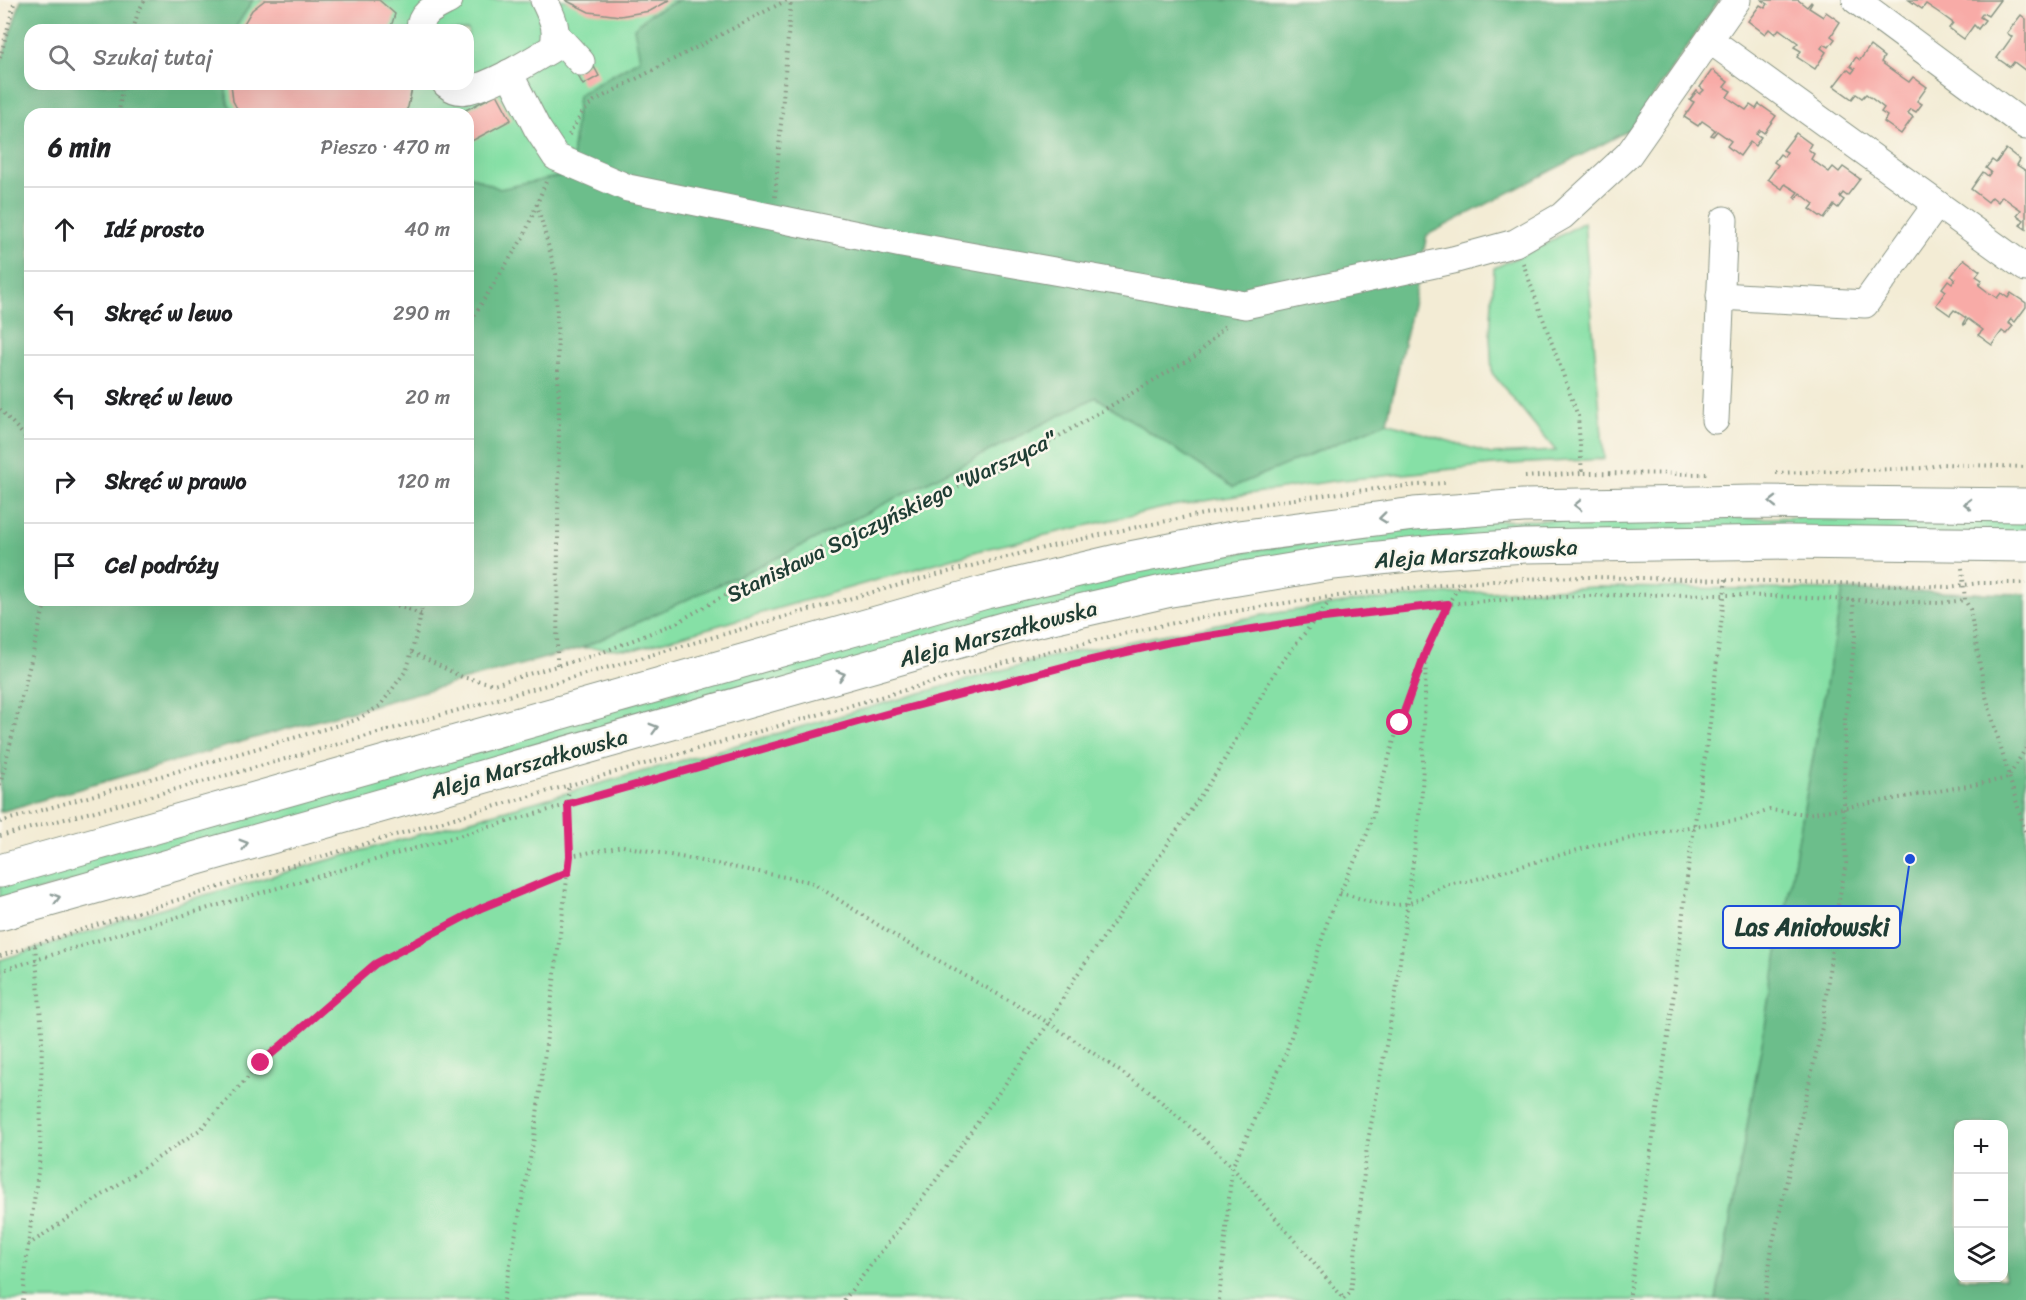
<!DOCTYPE html>
<html lang="pl">
<head>
<meta charset="utf-8">
<style>
	:root { --surface:#fff; --page:#f2f2f2; --text:#202124; --muted:#757577; --line:#e0e0e0 }
	body { margin:0; font-family:Sriracha,sans-serif; background:var(--page); color:var(--text) }
	.controls { position:absolute; right:18px; bottom:18px; display:grid; overflow:hidden; border-radius:12px; box-shadow:0 6px 24px #0002 }
	.controls button { width:54px; height:54px; display:grid; place-items:center; padding:0; border:0; border-bottom:2px solid var(--line); background:var(--surface); color:var(--text); font:30px sans-serif }
	.stop { position:absolute; width:18px; height:18px; margin:-14px; border:4px solid #db2777; border-radius:50%; background:#fff }
	.stop.end { background:#db2777; border-color:#fff; box-shadow:0 2px 6px #0008 }
	.list { margin:0; padding:0; list-style:none }
	h2 { display:flex; justify-content:space-between; align-items:center; height:78px; margin:0; padding:0 24px; font-size:26px }
	h2 small { font-size:20px; font-weight:400; color:var(--muted) }
	.list li { display:grid; grid-template-columns:39px 1fr auto; gap:18px; align-items:center; box-sizing:border-box; height:84px; padding:0 24px; border-top:2px solid var(--line) }
	.list b { display:block; font-size:22px; white-space:nowrap }
	.list em { font-size:20px; font-style:normal; color:var(--muted) }
	.icon { flex:none; width:33px; height:33px; fill:none; stroke:currentColor; stroke-width:2; stroke-linecap:round; stroke-linejoin:round }
	.map { position:relative; flex:none; width:2026px; height:1300px; overflow:hidden }
	.search { position:absolute; background:var(--surface); box-shadow:0 6px 24px #0002; left:24px; top:24px; width:450px; height:66px; display:flex; align-items:center; gap:15px; box-sizing:border-box; padding:0 21px; border-radius:18px; color:var(--muted); font-size:22px }
	.panel { position:absolute; background:var(--surface); box-shadow:0 6px 24px #0002; left:24px; top:108px; width:450px; height:498px; border-radius:18px }
	.map>svg:first-child { display:block }
	.green { fill:#86e0a6; stroke:#528e6d; stroke-width:1.5 }
	.forest { fill:#6cbe8b; stroke:#467e60; stroke-width:1.5; fill-rule:evenodd }
	.building { fill:#f8aba7 }
	.lines { fill:none; stroke-linecap:round; stroke-linejoin:round }
	.minor-casing { stroke:#899484; stroke-width:29 }
	.major-casing { stroke:#899484; stroke-width:35 }
	.path { stroke:#899484; stroke-width:4; stroke-dasharray:1.5 4.5; stroke-linecap:butt }
	.minor { stroke:#fff; stroke-width:27 }
	.major { stroke:#fff; stroke-width:33 }
	.oneway { stroke:#8f9e9a }
	.route { stroke:#db2777; stroke-width:8 }
	.labels { text-anchor:middle; stroke-width:5; stroke-linejoin:round; paint-order:stroke }
	.street-label { font-size:22px; fill:#1f3d34; stroke:#fbf7ec }
	.leader { fill:none; stroke:#1d4ed8; stroke-width:2 }
	.callout-dot { fill:#1d4ed8; stroke:#fbf7ec; stroke-width:2 }
	.callout { fill:#fbf7ec; stroke:#1d4ed8; stroke-width:2 }
	.callout-label { font-size:24px; text-anchor:middle; font-weight:bold; fill:#1f3d34 }
</style>
</head>
<body>
<div class="map">
<svg width="2026" height="1300" viewBox="0 0 2026 1300">
	<rect width="100%" height="100%" fill="#fbf7ec"/>
	<filter id="ink" filterUnits="userSpaceOnUse"><feTurbulence type="fractalNoise" baseFrequency=".0167" numOctaves="2"/><feDisplacementMap in="SourceGraphic" scale="12" xChannelSelector="R" yChannelSelector="G"/><feConvolveMatrix kernelMatrix="1 2 1 2 8 2 1 2 1" color-interpolation-filters="sRGB"/></filter>
	<filter id="wash" filterUnits="userSpaceOnUse"><feTurbulence type="fractalNoise" baseFrequency=".008" numOctaves="4" result="noise"/><feDisplacementMap in="SourceGraphic" scale="24" xChannelSelector="R" yChannelSelector="G"/><feGaussianBlur stdDeviation="1.35" result="paint"/><feColorMatrix in="noise" values="0 0 0 0 0 0 0 0 0 0 0 0 0 0 0 0 0 1.4 0 .05"/><feComposite in="paint" operator="in"/></filter>
	<g filter="url(#wash)">
		<rect width="100%" height="100%" fill="#f3ecd5"/>
		<!-- green -->
		<g class="green">
			<polygon points="253,0 679,0 650,14 640,59 578,95 571,174 500,189 468,175 468,114 235,114 228,103 225,84 468,84 468,30 234,30"/>
			<polygon points="1584,222 1604,459 1493,465 1333,481 1172,506 985,549 636,649 582,648 783,555 1096,397 1233,487 1387,422 1491,454 1556,451 1492,373 1490,336 1494,268 1542,246"/>
			<polygon points="2026,515 2026,534 1328,553 0,901 0,882 943,615 1145,566 1459,521"/>
			<polygon points="1597,587 1843,590 1716,1300 0,1300 0,960 187,900 1045,658 1263,615 1351,602 1440,594"/>
		</g>
		<!-- forest -->
		<g class="forest">
			<polygon points="21,0 253,0 234,30 30,30 30,84 225,84 228,103 235,114 30,114 30,600 468,600 468,175 500,189 571,174 578,95 640,59 634,28 650,14 679,0 1719,0 1630,130 1427,235 1387,422 1233,487 1096,397 783,555 582,648 279,731 0,812 0,65"/>
			<path d="M 1843,590 L 2026,594 L 2026,1300 L 1716,1300 ZM 1958,1124 L 2004,1124 L 2004,1278 L 1958,1278 Z"/>
		</g>
		<g id="blocks">
			<!-- building -->
			<g class="building">
				<polygon points="265,0 379,0 395,14 390,30 240,30 252,10"/>
				<polygon points="565,0 670,0 650,11 620,16 589,12"/>
				<polygon points="1762,0 1798,0 1807,7 1811,2 1812,3 1809,8 1823,17 1826,12 1840,22 1831,36 1835,39 1829,47 1824,44 1821,48 1826,52 1815,69 1797,57 1801,51 1794,47 1798,43 1779,29 1775,34 1769,29 1765,34 1748,21 1760,5 1765,8 1768,4"/>
				<polygon points="1909,0 2000,0 1988,16 1983,13 1980,17 1985,20 1978,29 1974,25 1964,39 1949,28 1953,23 1938,12 1926,4 1922,9"/>
				<polygon points="2021,15 2026,19 2026,71 2014,62 2010,67 1997,58 2012,37 2007,33"/>
				<polygon points="1870,46 1884,57 1881,62 1896,73 1909,82 1913,77 1927,87 1917,101 1922,104 1916,112 1911,109 1908,113 1913,117 1901,134 1884,122 1887,116 1881,112 1884,108 1866,94 1862,98 1856,94 1852,99 1834,86 1847,69 1852,73 1855,69 1850,66 1856,57 1860,60"/>
				<polygon points="591,61 599,76 583,85 575,70"/>
				<polygon points="1712,70 1728,82 1724,87 1731,91 1727,97 1746,110 1750,105 1756,109 1759,104 1776,116 1764,133 1760,130 1756,134 1761,137 1755,146 1750,142 1740,156 1727,146 1731,141 1717,131 1713,136 1711,135 1715,130 1702,121 1698,126 1684,117 1694,102 1690,100 1697,91 1700,94 1704,90 1700,87"/>
				<polygon points="231,84 413,84 408,107 404,114 240,114 233,101"/>
				<polygon points="497,94 511,120 468,143 468,114 458,114"/>
				<polygon points="1796,133 1811,144 1808,149 1814,154 1811,159 1829,172 1833,167 1839,172 1843,167 1860,179 1847,196 1843,193 1840,197 1844,200 1838,208 1834,205 1824,219 1810,209 1814,204 1800,193 1796,199 1794,197 1798,192 1785,184 1782,189 1768,179 1778,165 1774,162 1780,154 1784,157 1787,152 1783,150"/>
				<polygon points="2006,149 2020,160 2017,165 2026,171 2026,229 2020,225 2024,220 2017,215 2021,210 2011,203 2002,196 1998,202 1992,197 1988,202 1971,189 1983,172 1988,176 1991,172 1986,168 1992,160 1996,163"/>
				<polygon points="1964,259 1980,271 1976,276 1982,280 1979,285 1988,292 1997,298 2001,293 2008,298 2011,293 2026,303 2026,307 2015,322 2011,319 2008,323 2013,326 2006,334 2002,331 1992,345 1978,335 1983,330 1968,319 1964,325 1963,323 1966,318 1954,310 1950,315 1936,305 1946,291 1942,288 1948,280 1952,283 1955,279 1951,276"/>
			</g>
		</g>
	</g>
	<g filter="url(#ink)">
		<use href="#blocks" fill-opacity="0" stroke="#899484" stroke-width="1.5"/>
		<g class="lines">
			<defs>
				<g id="minor">
					<polyline points="1856,0 2026,126"/>
					<path d="M 420,30 C 419,13 436,7 449,0"/>
					<polyline points="557,36 581,62"/>
					<polyline points="1721,48 2026,268"/>
					<polyline points="509,73 537,128 556,157 628,188 902,244 1245,305 1453,260 1515,243 1562,216 1629,154 1737,0"/>
					<path d="M 446,84 C 452,89 460,92 468,90 C 495,84 529,62 553,48 C 559,29 552,17 544,0"/>
					<polyline points="1720,296 1865,304 1937,204"/>
					<polyline points="1715,420 1724,220"/>
				</g>
				<g id="major">
					<polyline points="0,871 986,592 1125,559 1238,537 1414,514 1523,506 1754,502 2026,505"/>
					<polyline points="0,914 1013,626 1171,590 1333,563 1436,552 1525,546 1788,542 2026,545"/>
				</g>
			</defs>
			<!-- minor casing -->
			<use href="#minor" class="minor-casing"/>
			<!-- major casing -->
			<use href="#major" class="major-casing"/>
			<!-- path -->
			<g class="path">
				<polyline points="133,30 138,12 145,0"/>
				<polyline points="0,58 15,0"/>
				<polyline points="119,114 122,84"/>
				<polyline points="569,135 582,113 594,101 787,0"/>
				<polyline points="775,197 791,0"/>
				<polyline points="537,204 556,274 559,412 557,665"/>
				<polyline points="1523,263 1578,416 1582,473"/>
				<polyline points="468,325 524,236 547,179"/>
				<polyline points="0,409 28,440 30,448"/>
				<polyline points="29,441 30,433"/>
				<polyline points="1776,473 1925,468 1941,464 2026,467"/>
				<polyline points="1525,477 1582,473 1709,474"/>
				<polyline points="1962,568 1965,600 1970,609 1985,693 2026,835"/>
				<polyline points="380,600 421,614"/>
				<polyline points="412,652 462,677 494,684 598,654 676,623 761,575 1020,459 1197,355 1225,326"/>
				<polyline points="0,785 46,600"/>
				<polyline points="0,822 356,720 380,706 407,669 419,624 423,600"/>
				<path d="M 0,836 C 239,774 476,705 714,637 C 956,568 1193,500 1445,483"/>
				<polyline points="570,856 623,846 811,882 900,939 1049,1023 1149,1091 1205,1140 1232,1167 1345,1300"/>
				<path d="M 1340,893 C 1362,898 1383,908 1405,904 C 1428,899 1441,880 1466,882 L 1595,845 L 1694,826 L 1740,820 L 1770,810 L 1808,814 L 1984,783 L 2008,778 L 2026,748"/>
				<path d="M 0,956 C 239,878 481,810 722,742 C 925,685 1128,621 1338,596 C 1421,586 1504,578 1588,577 C 1605,577 1621,578 1638,578 C 1742,580 1846,583 1949,587 L 1979,583 L 2026,583"/>
				<path d="M 0,971 L 122,933 C 333,872 544,811 756,751 C 893,712 1030,670 1170,643 C 1350,607 1536,592 1719,595 C 1764,595 1809,598 1853,600"/>
				<polyline points="28,1245 201,1129 261,1063 375,964 481,908 568,872"/>
				<polyline points="1344,1299 1351,1292 1367,1146 1396,992 1422,793 1426,655"/>
				<polyline points="23,1300 28,1245 40,1157 42,1033 35,945"/>
				<polyline points="503,1300 534,1138 570,856 568,786"/>
				<polyline points="844,1300 931,1187 1049,1023 1072,982 1129,901 1220,767 1278,667 1333,597"/>
				<polyline points="1219,1300 1232,1167 1284,1059 1329,917 1367,834 1399,723 1426,651 1448,604 1461,583"/>
				<polyline points="1629,1300 1672,1009 1689,861 1710,723 1726,579"/>
				<polyline points="1765,1300 1772,1246 1822,1027 1836,916 1846,863 1844,808 1845,718 1855,636 1853,600 1940,603 1965,600"/>
			</g>
			<!-- minor -->
			<use href="#minor" class="minor"/>
			<!-- major -->
			<use href="#major" class="major"/>
		</g>
		<!-- one-way arrows -->
		<defs><path id="oneway-chevron" d="M-2-3.5L2.5 0L-2 3.5" fill="none" stroke-width="1.6" stroke-linecap="round" stroke-linejoin="round" transform="scale(1.5)"/></defs>
		<g class="oneway">
			<use href="#oneway-chevron" transform="translate(1773 502) rotate(-179)"/>
			<use href="#oneway-chevron" transform="translate(1968 504) rotate(-179)"/>
			<use href="#oneway-chevron" transform="translate(1578 505) rotate(179)"/>
			<use href="#oneway-chevron" transform="translate(1383 518) rotate(173)"/>
			<use href="#oneway-chevron" transform="translate(841 675) rotate(-16)"/>
			<use href="#oneway-chevron" transform="translate(654 728) rotate(-16)"/>
			<use href="#oneway-chevron" transform="translate(244 844) rotate(-16)"/>
			<use href="#oneway-chevron" transform="translate(56 898) rotate(-16)"/>
		</g>
	</g>
	<g class="lines" filter="url(#ink)">
		<!-- route -->
		<polyline class="route" points="261,1063 375,964 481,908 568,872 570,856 568,804 886,714 1070,665 1170,642 1315,619 1448,604 1426,651 1400,723"/>
	</g>
	<g class="labels">
		<!-- street labels -->
		<g class="street-label">
			<text transform="translate(891 516) rotate(-26)" y="8">Stanisława Sojczyńskiego "Warszyca"</text>
			<text transform="translate(1476 553) rotate(-4)" y="8">Aleja Marszałkowska</text>
			<text transform="translate(998 633) rotate(-15)" y="8">Aleja Marszałkowska</text>
			<text transform="translate(529 763) rotate(-16)" y="8">Aleja Marszałkowska</text>
		</g>
	</g>
	<!-- callouts -->
	<path class="leader" d="M1910 859L1900 927"/>
	<circle class="callout-dot" cx="1910" cy="859" r="6"/>
	<rect class="callout" x="1723" y="906" width="177" height="42" rx="6"/>
	<g class="callout-label">
		<text x="1812" y="935">Las Aniołowski</text>
	</g>
</svg>
<div class="controls">
<button>+</button>
<button>−</button>
<button><svg class="icon" aria-label="layers" viewBox="0 0 24 24"><path d="M12 4l9 5-9 5-9-5zM3 14l9 5 9-5"/></svg></button>
</div>
<div class="stop" style="left:1400px;top:723px"></div>
<div class="stop end" style="left:261px;top:1063px"></div>
<div class="search"><svg class="icon" aria-label="search" viewBox="0 0 24 24"><circle cx="10" cy="10" r="6"/><path d="M15 15l6 6"/></svg>Szukaj tutaj</div>
<section class="panel">
<h2>6 min<small>Pieszo · 470 m</small></h2>
<ul class="list">
<li><svg class="icon" aria-label="ahead" viewBox="0 0 24 24"><path d="M12 20V5M6 11l6-6 6 6"/></svg><div><b>Idź prosto</b></div><em>40 m</em></li>
<li><svg class="icon" aria-label="left" viewBox="0 0 24 24"><path d="M17 20v-9H6M10 6l-5 5 5 5"/></svg><div><b>Skręć w lewo</b></div><em>290 m</em></li>
<li><svg class="icon" aria-label="left" viewBox="0 0 24 24"><path d="M17 20v-9H6M10 6l-5 5 5 5"/></svg><div><b>Skręć w lewo</b></div><em>20 m</em></li>
<li><svg class="icon" aria-label="right" viewBox="0 0 24 24"><path d="M7 20v-9h11M14 6l5 5-5 5"/></svg><div><b>Skręć w prawo</b></div><em>120 m</em></li>
<li><svg class="icon" aria-label="arrive" viewBox="0 0 24 24"><path d="M6 21V4h12l-3 4 3 4H6"/></svg><div><b>Cel podróży</b></div></li>
</ul>
</section>
</div>
</body>
</html>
